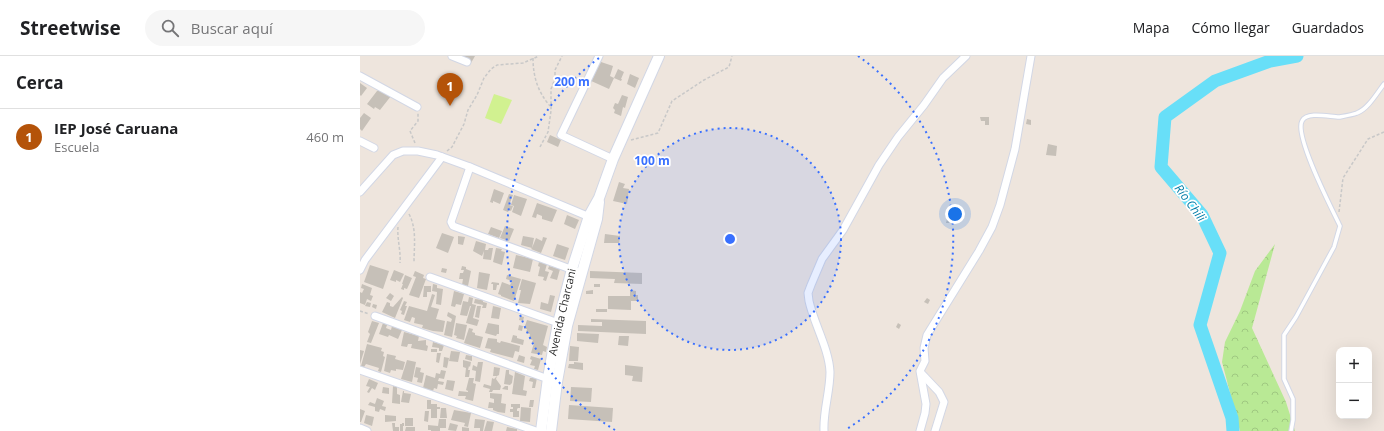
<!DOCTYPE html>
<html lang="es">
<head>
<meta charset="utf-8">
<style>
	:root { --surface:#fff; --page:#f6f6f6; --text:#202124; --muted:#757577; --line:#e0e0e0; --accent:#b45309 }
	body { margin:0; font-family:"Open Sans",sans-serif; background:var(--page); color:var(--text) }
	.controls { position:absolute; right:12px; bottom:12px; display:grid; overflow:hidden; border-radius:8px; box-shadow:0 4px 16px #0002 }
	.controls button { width:36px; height:36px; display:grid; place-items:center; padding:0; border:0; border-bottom:1px solid var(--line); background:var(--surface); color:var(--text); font:20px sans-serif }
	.you { position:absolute; left:595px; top:158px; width:14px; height:14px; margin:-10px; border:3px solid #fff; border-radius:50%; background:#1a73e8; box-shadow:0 0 0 6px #1a73e833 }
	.badge { display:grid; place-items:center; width:26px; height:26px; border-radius:50%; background:var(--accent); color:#fff; font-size:13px; font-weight:700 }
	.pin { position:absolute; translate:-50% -33px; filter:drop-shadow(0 1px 2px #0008) }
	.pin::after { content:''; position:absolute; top:21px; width:14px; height:12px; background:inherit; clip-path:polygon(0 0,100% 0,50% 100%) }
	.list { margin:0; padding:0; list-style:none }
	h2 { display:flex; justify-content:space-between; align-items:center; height:52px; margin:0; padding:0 16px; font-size:17px }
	h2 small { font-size:13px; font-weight:400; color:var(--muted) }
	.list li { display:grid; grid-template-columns:26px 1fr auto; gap:12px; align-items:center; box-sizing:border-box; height:56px; padding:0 16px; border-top:1px solid var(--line) }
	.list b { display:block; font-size:15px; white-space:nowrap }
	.list p { margin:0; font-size:13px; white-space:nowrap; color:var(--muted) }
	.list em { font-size:13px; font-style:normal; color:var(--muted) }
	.icon { flex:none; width:22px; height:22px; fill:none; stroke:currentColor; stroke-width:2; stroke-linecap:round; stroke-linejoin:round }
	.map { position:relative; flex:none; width:1024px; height:375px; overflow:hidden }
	header { display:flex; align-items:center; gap:24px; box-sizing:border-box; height:56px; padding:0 20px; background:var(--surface); border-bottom:1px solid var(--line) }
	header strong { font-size:19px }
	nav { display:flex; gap:22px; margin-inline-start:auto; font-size:14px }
	.search { width:280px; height:36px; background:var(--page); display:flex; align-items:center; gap:10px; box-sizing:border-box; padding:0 14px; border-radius:22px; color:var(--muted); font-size:15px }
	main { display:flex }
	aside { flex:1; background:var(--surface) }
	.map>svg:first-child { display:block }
	.forest { fill:url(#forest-crowns) }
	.pitch { fill:#d1f190 }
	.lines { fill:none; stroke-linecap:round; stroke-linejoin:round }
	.river { stroke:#68dff8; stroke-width:13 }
	.building { fill:#c6c0b8 }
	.service-casing { stroke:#d2d7e5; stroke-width:5.5 }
	.minor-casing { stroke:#d2d7e5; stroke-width:9 }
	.secondary-casing { stroke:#d2d7e5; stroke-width:12 }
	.path { stroke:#c8c8c8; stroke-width:1.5; stroke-dasharray:3 2; stroke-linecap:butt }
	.service { stroke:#fff; stroke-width:3.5 }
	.minor { stroke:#fff; stroke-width:7 }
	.secondary { stroke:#fff; stroke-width:10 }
	.ring { fill:none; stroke:#3970ff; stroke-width:2; stroke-dasharray:2 4 }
	.labels { text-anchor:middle; stroke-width:3.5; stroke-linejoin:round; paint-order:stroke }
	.street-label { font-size:11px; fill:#2c2c2c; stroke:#fff }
	.water-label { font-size:12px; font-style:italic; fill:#037ea8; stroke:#fff }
	.centre { fill:#3970ff; stroke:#fff; stroke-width:2 }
	.ring-label { font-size:12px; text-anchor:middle; font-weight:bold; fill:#3970ff; stroke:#fff; stroke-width:3.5; stroke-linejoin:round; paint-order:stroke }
</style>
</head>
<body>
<header>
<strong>Streetwise</strong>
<div class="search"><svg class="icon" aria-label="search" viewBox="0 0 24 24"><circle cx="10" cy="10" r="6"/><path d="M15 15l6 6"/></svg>Buscar aquí</div>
<nav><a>Mapa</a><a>Cómo llegar</a><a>Guardados</a></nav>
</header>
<main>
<aside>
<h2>Cerca<small></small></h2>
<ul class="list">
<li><span class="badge">1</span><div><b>IEP José Caruana</b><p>Escuela</p></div><em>460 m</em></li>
</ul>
</aside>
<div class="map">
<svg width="1024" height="375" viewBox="0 0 1024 375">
	<defs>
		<pattern id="forest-crowns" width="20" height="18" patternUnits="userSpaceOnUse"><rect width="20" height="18" fill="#b9e995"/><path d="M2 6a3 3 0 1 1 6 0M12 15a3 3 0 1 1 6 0" fill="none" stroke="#9fc881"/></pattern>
	</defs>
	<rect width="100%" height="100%" fill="#eee5dd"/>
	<!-- forest -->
	<polygon class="forest" points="915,188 892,272 926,346 935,375 880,375 862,306 865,286 880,255 895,215"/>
	<!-- pitch -->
	<polygon class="pitch" points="134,38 152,44 141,68 125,62"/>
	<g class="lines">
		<!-- river -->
		<polyline class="river" points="873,375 872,362 840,269 860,197 842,159 801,111 805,61 855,25 910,5 937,0"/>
	</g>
	<!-- building -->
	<g class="building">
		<polygon points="100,0 115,0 111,7"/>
		<polygon points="241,6 253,10 250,20 254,22 249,33 229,24 236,10 238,11"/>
		<polygon points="258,13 264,16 261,23 262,23 261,25 254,22"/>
		<polygon points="270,18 279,22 275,32 267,28"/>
		<polygon points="0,27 7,32 1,40 0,39"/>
		<polygon points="19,34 25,38 26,36 31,40 20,54 15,51 14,53 7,48 17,35"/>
		<polygon points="262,39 268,41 265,52 263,51 261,60 254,57 255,54 253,52 255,47 258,48"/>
		<polygon points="4,57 11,62 2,75 0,73 0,62"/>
		<polygon points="620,61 629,61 629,69 625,69 625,65 621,65"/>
		<polygon points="667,63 671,64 671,69 666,68"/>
		<polygon points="190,79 201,84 198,91 187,86"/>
		<polygon points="688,88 697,90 696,100 686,99"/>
		<polygon points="259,126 265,128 263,132 269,133 267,148 253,145"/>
		<polygon points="134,133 144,137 140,148 133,145 133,147 130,146"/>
		<polygon points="149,138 153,139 149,149 153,150 151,155 149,154 148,156 143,154"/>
		<polygon points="154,139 167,143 161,160 152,156 154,150 151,149"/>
		<polygon points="177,147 197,154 192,166 182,163 182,160 177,158 176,162 172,161"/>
		<polygon points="207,159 219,164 215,173 204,168"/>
		<polygon points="588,159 591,160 589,167 586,167"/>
		<polygon points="145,170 154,173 149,185 140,182"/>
		<polygon points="131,171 142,175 139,182 128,178"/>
		<polygon points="82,177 94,181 88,197 76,192"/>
		<polygon points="245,178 260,180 259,187 244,187"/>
		<polygon points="98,180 105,181 103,189 98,188"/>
		<polygon points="163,180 174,182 172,192 176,182 182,185 183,181 187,182 181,197 171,193 172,192 161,189"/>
		<polygon points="116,185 126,188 125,194 128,194 129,192 133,192 131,204 123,203 124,195 122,200 113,195"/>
		<polygon points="197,188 209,192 205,204 193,200"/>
		<polygon points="136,192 142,193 141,195 145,196 142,209 133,206"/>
		<polygon points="156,199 173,203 170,216 153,212"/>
		<polygon points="179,206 187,208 185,215 189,216 186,225 183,224 184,221 178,220 180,211 178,210"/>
		<polygon points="10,209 29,215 23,233 4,226"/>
		<polygon points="102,210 106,211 106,213 111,215 108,230 102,229 103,223 99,223 100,217 103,217 104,214 101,214"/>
		<polygon points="189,210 200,213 197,224 190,222 193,215 188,213"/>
		<polygon points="82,212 87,213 86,217 81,216"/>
		<polygon points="34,214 44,218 40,226 36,224 36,226 30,224"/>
		<polygon points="55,215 64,219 63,222 66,223 59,242 49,239 56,221 53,220"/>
		<polygon points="230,215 282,217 282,228 254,227 255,223 230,222"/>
		<polygon points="119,216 130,218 127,234 117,232"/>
		<polygon points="45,219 52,222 47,233 44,232 44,234 41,233 43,228 42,228"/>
		<polygon points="147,219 161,223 154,245 141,240 141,239 138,238 142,226 150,229 152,225 146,223"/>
		<polygon points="162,223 176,227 170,248 158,247 161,234 159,234"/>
		<polygon points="132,226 139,227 139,229 137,229 136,234 133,234 133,228 131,228"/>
		<polygon points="2,228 12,232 10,239 13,240 11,245 7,243 5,249 0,247 0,236 2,237 4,233 1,232"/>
		<polygon points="73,228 77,229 77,232 83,233 81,249 76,248 77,236 72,235"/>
		<rect x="234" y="228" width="6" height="3"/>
		<polygon points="64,230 71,230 71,236 67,236 67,241 63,241"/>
		<polygon points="233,234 233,238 226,238 226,235"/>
		<polygon points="270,234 276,235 276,239 278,239 278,245 271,245 271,254 248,253 248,240 270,240"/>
		<polygon points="94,235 104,238 101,249 96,248 95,251 91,250"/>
		<polygon points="30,237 34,240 31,245 26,242"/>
		<polygon points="72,238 75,239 71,251 79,253 76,263 85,265 83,276 73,275 75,267 73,275 62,272 63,269 54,267 55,262 52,261 50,266 44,264 49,250 67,255"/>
		<polygon points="190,239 195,240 191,256 180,253 181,246 188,248"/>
		<polygon points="42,241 43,242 35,262 22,256 27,246 30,247 30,250 33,251"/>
		<polygon points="109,241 113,242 112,248 116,249 113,262 119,264 117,270 106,267 111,250 110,250 107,260 100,259 103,245 108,246"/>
		<polygon points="567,242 570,244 568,248 564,246"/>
		<polygon points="115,243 123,244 123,246 127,247 126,252 122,252 123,249 114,247"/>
		<polygon points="44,245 47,246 45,250 47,250 44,259 41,258 42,255 40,254"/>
		<polygon points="7,246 11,247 10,251 5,250"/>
		<polygon points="13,248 17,249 16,253 12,251"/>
		<polygon points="117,250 121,250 119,262 115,261"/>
		<polygon points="133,250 141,252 139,263 131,262"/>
		<rect x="236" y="253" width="11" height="3"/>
		<polygon points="88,256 96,260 92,281 84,279 87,265 91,266 92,263 87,260"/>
		<polygon points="160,260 164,261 163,265 159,264"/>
		<polygon points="231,263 286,265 286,278 218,275 218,269 242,270 242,266 231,266"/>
		<polygon points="167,264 188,270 183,289 187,291 186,296 183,295 182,299 171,297 174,287 172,286 173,284 169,283 170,278 166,277 167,273 164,273"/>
		<polygon points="12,265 19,267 11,287 7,286 10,278 8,276"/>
		<polygon points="23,267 27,269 26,272 31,274 32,270 42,274 38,283 29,279 28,281 19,278"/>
		<polygon points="96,267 107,269 104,284 96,282 97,280 94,279"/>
		<polygon points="128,267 139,269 139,278 137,278 136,280 125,277"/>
		<polygon points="538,267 541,269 539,273 536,271"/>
		<polygon points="159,269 163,270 162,275 158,274"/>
		<polygon points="109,272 113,273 112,276 115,277 115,279 123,281 120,292 104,287"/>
		<polygon points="44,276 59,280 58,285 66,284 66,289 68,290 67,295 51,292 52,288 48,288 47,291 41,290"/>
		<polygon points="217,277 239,278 238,287 217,285"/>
		<polygon points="153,279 157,280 157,282 164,284 163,289 151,286"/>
		<polygon points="259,280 269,280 268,290 258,289"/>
		<polygon points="128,282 137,283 137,286 140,287 141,285 160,290 159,296 155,295 153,302 130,296 131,293 125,292"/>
		<polygon points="73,286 84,289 82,295 79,295 79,292 72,291"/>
		<polygon points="7,288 22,292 21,295 24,296 23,300 25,301 21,316 18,315 19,312 6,308 4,311 1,310"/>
		<polygon points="210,290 219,291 218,305 209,305"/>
		<rect x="71" y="293" width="6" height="3"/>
		<polygon points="0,294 4,295 0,308"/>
		<polygon points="91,295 100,296 98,306 89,305"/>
		<polygon points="77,297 81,297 79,307 76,306"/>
		<polygon points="27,298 36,300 35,303 45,306 43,314 36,313 36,315 31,314 30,317 24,315"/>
		<polygon points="106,299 112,300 112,305 105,303"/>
		<polygon points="159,299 165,301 164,307 157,305"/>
		<polygon points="171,300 181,303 178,314 174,313 175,310 170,309 172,304 170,303"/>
		<polygon points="84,301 89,302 87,312 83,311"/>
		<polygon points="47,304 56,306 52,326 41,323"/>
		<polygon points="103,304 111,306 110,311 109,310 108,314 110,314 109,321 105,321 106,312 103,311"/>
		<polygon points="118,306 123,306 120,326 115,325 116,315 112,314 113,309 117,311"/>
		<polygon points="214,306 223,307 223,314 208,312 209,308 214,308"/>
		<polygon points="265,309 283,311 282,326 272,325 273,320 265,319"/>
		<polygon points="56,311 61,312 60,316 64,317 62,327 57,326 58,322 54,321"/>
		<polygon points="134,311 140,312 139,319 137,320 136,323 141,330 140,334 133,334 132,336 129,336 130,333 123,331 124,328 131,330 132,322 134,323 137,320 133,320"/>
		<polygon points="81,314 86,315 84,323 79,322 78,325 84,326 83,329 78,328 77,333 74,332 73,335 63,332 66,319 75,322 76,317 80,318"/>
		<polygon points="146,314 149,314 149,318 153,320 152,327 150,329 144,328"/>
		<polygon points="155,316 165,320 163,334 167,335 166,340 152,338"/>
		<polygon points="109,322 114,322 113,327 116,328 113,345 105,343 106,340 98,340 99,335 108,336 108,335 106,334"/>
		<polygon points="170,322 177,322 175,332 172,332 173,326 169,325"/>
		<polygon points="9,323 18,327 15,334 12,332 9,337 7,336 10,331 6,330"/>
		<polygon points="87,324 95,325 93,335 85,333"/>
		<polygon points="33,330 37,331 37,338 40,339 40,348 32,347"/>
		<polygon points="145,330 148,330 148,334 142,333"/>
		<polygon points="23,331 29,332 29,338 22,337"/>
		<polygon points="211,331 232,332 231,346 210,345"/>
		<polygon points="43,335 44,335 44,337 51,338 49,347 41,346"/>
		<polygon points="130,337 142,338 141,347 146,348 145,357 138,356 133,354 133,352 128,352 129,346 134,347 134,343 130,342"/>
		<polygon points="17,342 24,345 22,350 26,351 25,355 20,353 19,356 15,355 15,351 8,349 10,346 15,348"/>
		<polygon points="67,344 71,344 71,348 77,348 77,351 80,351 80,353 77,353 77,362 71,362 71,353 67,353"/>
		<polygon points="170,344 174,344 173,351 169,351"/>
		<polygon points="151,348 160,348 160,352 158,352 157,353 157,355 159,355 159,361 153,361 153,356 150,356 150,353 153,353 153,351 151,351"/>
		<polygon points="209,349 253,352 252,366 208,363"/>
		<polygon points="161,351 171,352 170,366 160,365"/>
		<polygon points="81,352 86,352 87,362 80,362"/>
		<polygon points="0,353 5,355 1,366 0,366"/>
		<polygon points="94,354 111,357 108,371 104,370 105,367 91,364"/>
		<polygon points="65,355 69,355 68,366 64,365"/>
		<polygon points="6,359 14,361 12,370 4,367"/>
		<polygon points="25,359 36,360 36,365 25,366"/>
		<rect x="45" y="362" width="8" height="8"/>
		<polygon points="79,363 86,363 86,372 80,372 80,375 71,375 71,374 68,374 68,369 78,370"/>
		<polygon points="115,363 125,364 123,375 120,375 120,372 114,372"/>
		<polygon points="127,365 134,366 132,375 124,375"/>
		<polygon points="32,367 35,367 35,371 39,371 39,375 33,375"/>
		<polygon points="42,367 44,367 44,370 41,370 43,370 43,375 40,375 40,368 42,368"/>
		<polygon points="90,367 98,369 96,375 88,374"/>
		<polygon points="46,371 55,371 55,375 45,375"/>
		<polygon points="102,371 109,372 109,375 102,375"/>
		<polygon points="147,371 157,373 157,375 146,375"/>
	</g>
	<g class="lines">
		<defs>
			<path id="service" d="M 931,375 L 933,364 L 933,343 L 924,323 L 924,279 L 936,261 L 974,191 L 980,170 C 972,153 934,80 942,65 C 947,55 970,61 979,61 C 985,60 992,59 997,57 C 1008,53 1017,37 1024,28"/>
			<g id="minor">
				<polyline points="92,0 107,6"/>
				<polyline points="239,0 201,79 253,103"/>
				<polyline points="0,20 57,51"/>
				<polyline points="0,85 14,92"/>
				<polyline points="110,111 91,166 93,170 216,215"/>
				<polyline points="0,136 33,99 43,95 58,95 77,99 110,111 232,162"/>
				<polyline points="0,214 5,204 82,101"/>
				<polyline points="70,221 201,268"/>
				<polyline points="15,260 191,324"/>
				<polyline points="0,314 176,375"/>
				<polyline points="561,317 579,336 584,346 575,375"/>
				<polyline points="0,372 7,375"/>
				<path d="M 464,375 C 463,355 470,336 470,316 C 469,293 454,268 449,245 L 448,237 L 451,229 L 462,203 L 483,174 L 519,109 L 538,81 L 564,49 L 583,22 L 606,0"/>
				<polyline points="560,375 565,357 566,348 560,315 565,305 564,292 567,279 619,195 632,171 640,149 655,93 671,0"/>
			</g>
			<g id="secondary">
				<polyline points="181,375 188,322 198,267 212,213 229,160 239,142 253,103 299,0"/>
				<polyline points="191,375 197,326 207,270 237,163 239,146"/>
			</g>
		</defs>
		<!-- service casing -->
		<use href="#service" class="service-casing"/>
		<!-- minor casing -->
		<use href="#minor" class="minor-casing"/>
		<!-- secondary casing -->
		<use href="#secondary" class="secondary-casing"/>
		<!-- path -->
		<g class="path">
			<path d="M 173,2 C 173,21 178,36 190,50"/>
			<polyline points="271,84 298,77 312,45 344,24 369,11 372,0"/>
			<polyline points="55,87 50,75 58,65 58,57"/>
			<polyline points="180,91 188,76 191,55 191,33 195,23 195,14 202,0"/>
			<polyline points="87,95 92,91 104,68 108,54 117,39 124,22 131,13 137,9 163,7 179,0"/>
			<polyline points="979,156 983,122 1008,83 1024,76"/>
			<path d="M 49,158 C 57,173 54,190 54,207"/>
			<path d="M 38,171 C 37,183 41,195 40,207"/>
			<polyline points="0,255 9,258"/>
		</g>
		<!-- service -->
		<use href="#service" class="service"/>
		<!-- minor -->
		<use href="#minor" class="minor"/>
		<!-- secondary -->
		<use href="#secondary" class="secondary"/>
	</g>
	<!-- distance rings -->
	<circle cx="370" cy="183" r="111" fill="#3970ff" fill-opacity=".12"/>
	<g class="ring">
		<circle cx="370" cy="183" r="111"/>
		<path d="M255 374A223 223 0 0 1 242 0M498 0A223 223 0 0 1 485 374"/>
	</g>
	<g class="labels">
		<!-- street labels -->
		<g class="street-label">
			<text transform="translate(202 256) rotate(-77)" y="4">Avenida Charcani</text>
		</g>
		<!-- water labels -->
		<g class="water-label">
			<text transform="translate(830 147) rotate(53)" y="4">Río Chili</text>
		</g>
	</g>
	<circle cx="370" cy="183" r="6" class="centre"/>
	<g class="ring-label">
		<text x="212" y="30">200 m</text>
		<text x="292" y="109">100 m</text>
	</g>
</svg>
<div class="controls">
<button>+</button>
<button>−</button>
</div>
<div class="you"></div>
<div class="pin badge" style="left:90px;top:50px">1</div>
</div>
</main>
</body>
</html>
